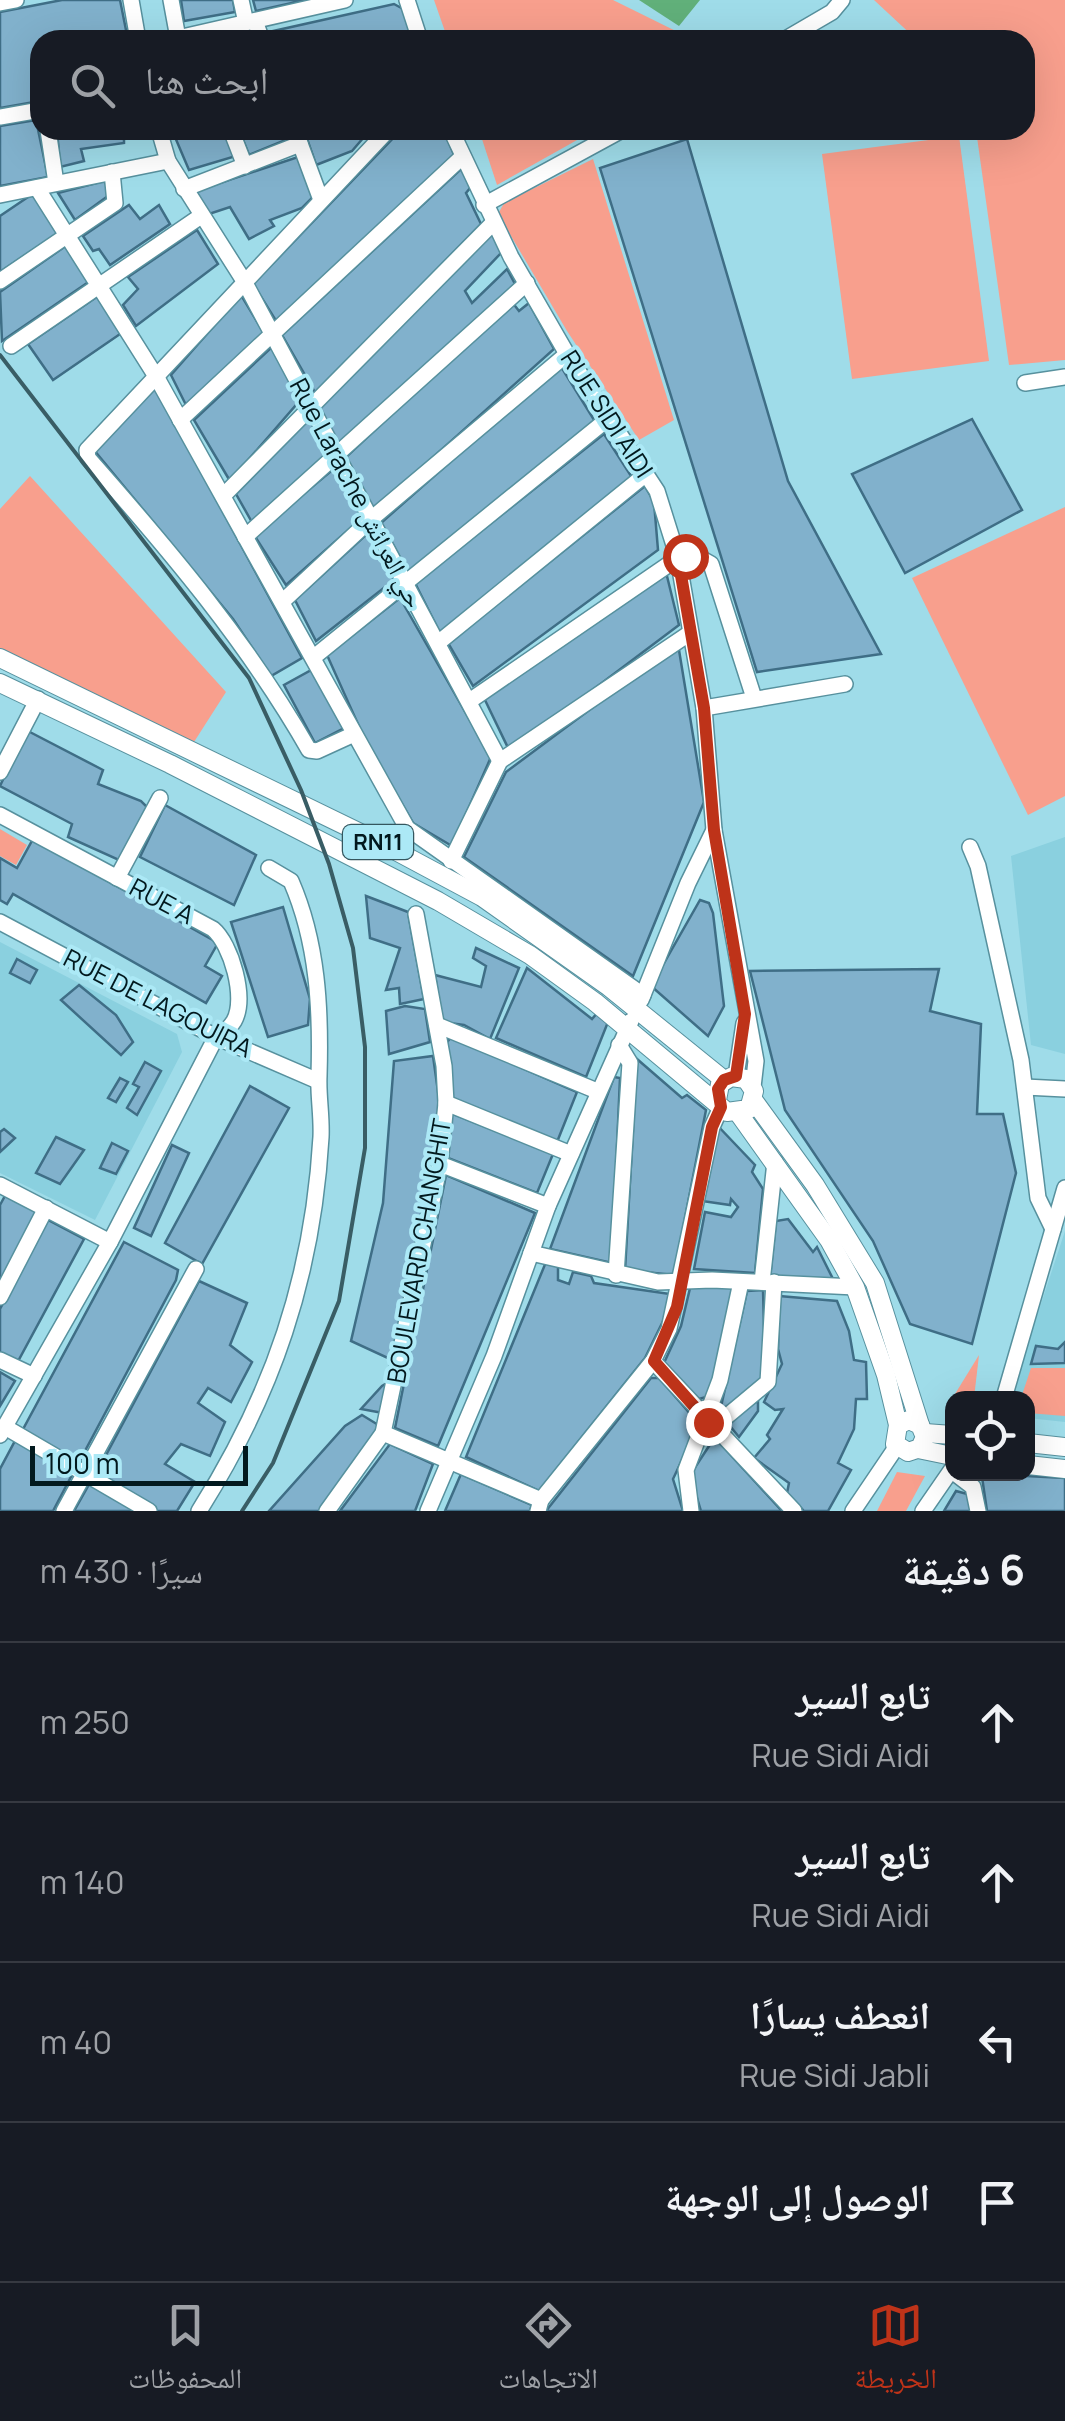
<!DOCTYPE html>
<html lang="ar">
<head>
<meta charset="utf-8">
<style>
	:root { --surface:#171b24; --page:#242831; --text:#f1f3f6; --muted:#9ea1a6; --line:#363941; --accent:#be3319 }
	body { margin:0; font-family:Manrope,"Noto Naskh Arabic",sans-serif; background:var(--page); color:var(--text); direction:rtl }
	.controls { position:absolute; right:30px; bottom:30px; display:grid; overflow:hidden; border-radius:20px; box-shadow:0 10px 40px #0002 }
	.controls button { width:90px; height:90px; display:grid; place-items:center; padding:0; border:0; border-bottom:2px solid var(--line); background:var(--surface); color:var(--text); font:50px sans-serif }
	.scale { position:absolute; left:30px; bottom:25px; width:218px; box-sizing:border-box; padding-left:10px; border:5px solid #02191e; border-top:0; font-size:28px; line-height:35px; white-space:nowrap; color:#02191e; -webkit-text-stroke:8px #ace9f6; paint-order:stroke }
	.stop { position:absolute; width:30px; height:30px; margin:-22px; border:8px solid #be3319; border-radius:50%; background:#fff }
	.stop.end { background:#be3319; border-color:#fff; box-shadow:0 2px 10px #0008 }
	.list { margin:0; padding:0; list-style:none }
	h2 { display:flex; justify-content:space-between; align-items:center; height:130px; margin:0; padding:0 40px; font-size:42px }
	h2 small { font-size:32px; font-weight:400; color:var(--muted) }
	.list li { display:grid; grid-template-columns:65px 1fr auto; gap:30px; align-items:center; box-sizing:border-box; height:160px; padding:0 40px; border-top:2px solid var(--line) }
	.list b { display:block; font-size:38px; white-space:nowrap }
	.list p { margin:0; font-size:32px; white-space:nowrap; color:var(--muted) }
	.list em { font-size:32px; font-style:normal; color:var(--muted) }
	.icon { flex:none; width:55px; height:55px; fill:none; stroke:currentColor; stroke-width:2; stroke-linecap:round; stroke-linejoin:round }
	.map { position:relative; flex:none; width:1065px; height:1511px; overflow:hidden; direction:ltr }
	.search { position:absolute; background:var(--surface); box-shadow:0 10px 40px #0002; left:30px; right:30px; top:30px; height:110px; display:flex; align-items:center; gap:25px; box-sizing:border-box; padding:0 35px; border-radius:30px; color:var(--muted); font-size:38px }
	.sheet { height:770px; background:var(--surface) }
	nav { display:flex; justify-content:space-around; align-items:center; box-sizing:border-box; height:140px; border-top:2px solid var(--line); background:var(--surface); font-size:28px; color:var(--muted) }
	nav a { display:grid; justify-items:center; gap:5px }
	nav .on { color:var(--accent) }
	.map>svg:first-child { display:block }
	.built { fill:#8ad0df }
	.green { fill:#f89f8d }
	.water { fill:#61b07a }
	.building { fill:#81b1cc; stroke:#3f6e86; stroke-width:2.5 }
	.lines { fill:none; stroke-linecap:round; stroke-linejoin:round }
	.minor-casing { stroke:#57919e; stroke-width:18 }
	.major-casing { stroke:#57919e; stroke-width:20 }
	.minor { stroke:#fff; stroke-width:15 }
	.major { stroke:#fff; stroke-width:18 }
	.rail { stroke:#395d65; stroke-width:4 }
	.route { stroke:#be3319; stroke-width:12 }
	.labels { text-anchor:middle; stroke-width:8; stroke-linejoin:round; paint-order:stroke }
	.shield { fill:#ace9f6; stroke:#35575f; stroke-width:2.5 }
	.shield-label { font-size:22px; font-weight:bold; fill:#02191e }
	.street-label { font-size:25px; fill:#02191e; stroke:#ace9f6 }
</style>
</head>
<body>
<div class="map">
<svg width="1065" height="1511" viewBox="0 0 1065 1511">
	<rect width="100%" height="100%" fill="#9fdce9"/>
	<!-- built -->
	<g class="built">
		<polygon points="1065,837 1065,1054 1031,1045 1011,856"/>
		<polygon points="0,942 177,1034 182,1052 95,1220 0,1173"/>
		<polygon points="1065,1231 1065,1422 1028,1418 1028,1398 1010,1398"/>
	</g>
	<!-- green -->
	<g class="green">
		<polygon points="434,0 613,0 694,40 448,40"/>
		<polygon points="874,0 1065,0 1065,360 1009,365 976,130 1025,130 1025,40 917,40"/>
		<polygon points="479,130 595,130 497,185"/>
		<polygon points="959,136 989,361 852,379 822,154"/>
		<polygon points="593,159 674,420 639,440 567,331 498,214 504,203"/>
		<polygon points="30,476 226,692 194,742 52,673 0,653 0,509"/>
		<polygon points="1065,507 1065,796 1028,815 912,578"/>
		<polygon points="0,829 27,845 16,865 0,856"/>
		<polygon points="979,1355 974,1398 960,1398 955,1394"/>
		<polygon points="1031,1368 1065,1368 1065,1416 1028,1413 1028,1398 1021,1398"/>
		<polygon points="897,1472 925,1476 906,1511 877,1511"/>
	</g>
	<!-- water -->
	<polygon class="water" points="639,0 700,0 679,26"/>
	<!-- building -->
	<g class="building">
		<polygon points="62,0 120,0 128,40 40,40 40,101 0,108 0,12"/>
		<polygon points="181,0 233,0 235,12 184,21"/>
		<polygon points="253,0 305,0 256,11"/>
		<polygon points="394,4 405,10 414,40 272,40 269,32"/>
		<polygon points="36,120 48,177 0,186 0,126"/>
		<polygon points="57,130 137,130 124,137 124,143 81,149 84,161 60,167"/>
		<polygon points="172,130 225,130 236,156 189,170"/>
		<polygon points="239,130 290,130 293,137 249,155"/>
		<polygon points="304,130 370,130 352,151 316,165"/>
		<polygon points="401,130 444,130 455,157 278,324 253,284"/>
		<polygon points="687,139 788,481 881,654 757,672 600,168"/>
		<polygon points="298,157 315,195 302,208 270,220 274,226 249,239 230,207 209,214 196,191"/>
		<polygon points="461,169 471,187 466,193 481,224 316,394 282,335"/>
		<polygon points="104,181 112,193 75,220 58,193"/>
		<polygon points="34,193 60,232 0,272 0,216"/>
		<polygon points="129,205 140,219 159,205 170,224 110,265 99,249 93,251 83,236"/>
		<polygon points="197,230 218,264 136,326 123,305 138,289 128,277"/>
		<polygon points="492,232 501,253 465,291 472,303 507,269 515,284 340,448 319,407"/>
		<polygon points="67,245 90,281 2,341 0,292"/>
		<polygon points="241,295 264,333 186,405 171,375"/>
		<polygon points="98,296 123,332 53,380 28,344"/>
		<polygon points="512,302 519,311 529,303 554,349 373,511 346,457"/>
		<polygon points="273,346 302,398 230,481 194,420"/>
		<polygon points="560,365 596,423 408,572 381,523"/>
		<polygon points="154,384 302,658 271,676 233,619 94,450"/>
		<polygon points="312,415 332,455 253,524 236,494"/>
		<polygon points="972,419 1022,510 905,573 852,474"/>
		<polygon points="604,434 633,479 440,633 415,583"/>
		<polygon points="336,467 362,518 286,585 254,535"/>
		<polygon points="645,486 654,502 658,550 473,686 448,643"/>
		<polygon points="369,532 394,580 316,641 295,600"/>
		<polygon points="665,568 679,625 510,752 484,698"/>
		<polygon points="400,598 491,757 452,846 413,823 366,742 327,655"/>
		<polygon points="678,644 704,802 633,976 464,857 506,772"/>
		<polygon points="315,668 346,727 315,743 284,685"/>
		<polygon points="26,730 103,770 98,784 141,801 150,810 121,861 68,837 72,824 0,786"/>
		<polygon points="165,805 256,855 234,905 140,857"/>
		<polygon points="33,839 218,943 205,966 222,976 206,1003 13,894 7,904 0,900 0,858 17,868"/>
		<polygon points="366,896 408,912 424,999 400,1004 399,988 386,990 400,948 370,938"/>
		<polygon points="700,900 709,903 713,913 724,1006 708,1036 651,986"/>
		<polygon points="283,907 310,999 308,1025 268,1037 231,922"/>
		<polygon points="476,948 519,968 490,1039 464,1025 442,1022 435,975 481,987 486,966 473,958"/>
		<polygon points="17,959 37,970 30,983 10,973"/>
		<polygon points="527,968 592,1019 599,1011 608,1022 586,1077 496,1038"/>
		<polygon points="939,969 930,1011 981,1024 977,1114 1003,1114 1016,1173 972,1344 910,1324 873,1241 785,1110 750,971"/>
		<polygon points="79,985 116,1015 133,1042 121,1055 61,1000"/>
		<polygon points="405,1006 425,1009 430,1042 389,1054 386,1011"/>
		<polygon points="451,1037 577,1092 557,1142 451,1099 445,1045"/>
		<polygon points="433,1056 441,1113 392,1360 351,1341 383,1203 394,1061"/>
		<polygon points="637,1059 682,1098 687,1095 706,1110 674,1275 625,1270"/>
		<polygon points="145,1062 161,1071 137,1115 127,1108 139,1087 133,1084"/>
		<polygon points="614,1077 620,1078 612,1263 550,1249"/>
		<polygon points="120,1078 128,1082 116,1102 108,1098"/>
		<polygon points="250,1086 289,1108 202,1264 165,1243"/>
		<polygon points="451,1113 553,1154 537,1193 448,1158"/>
		<polygon points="716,1124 755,1165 752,1172 763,1189 755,1273 694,1269 705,1212 731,1217 738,1207 731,1199 730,1205 702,1201"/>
		<polygon points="4,1129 15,1138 0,1152 0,1132"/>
		<polygon points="56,1137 84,1150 60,1184 36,1173"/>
		<polygon points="112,1143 128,1151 116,1174 100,1168"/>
		<polygon points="172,1145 189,1153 151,1236 134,1228"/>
		<polygon points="446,1175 535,1213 438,1446 395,1428"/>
		<polygon points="6,1194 37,1211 0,1282 0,1205"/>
		<polygon points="788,1219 813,1252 817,1247 833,1279 770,1277 776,1221"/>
		<polygon points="48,1220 84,1239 16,1365 0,1356 0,1309"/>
		<polygon points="124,1242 178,1270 176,1280 78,1464 21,1433"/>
		<polygon points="546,1262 558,1266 558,1280 569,1284 573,1272 591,1276 594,1283 670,1294 666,1315 645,1358 539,1491 466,1457"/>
		<polygon points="199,1281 247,1303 230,1345 252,1362 231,1402 208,1388 198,1403 225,1422 210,1456 181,1444 165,1464 195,1482 177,1511 155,1511 97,1472"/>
		<polygon points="691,1284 733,1287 710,1396 699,1399 664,1363 681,1326"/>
		<polygon points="763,1290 765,1366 759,1384 720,1411 747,1291"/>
		<polygon points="779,1296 837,1301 849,1331 854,1360 866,1362 867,1399 856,1399 854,1429 838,1463 851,1470 828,1511 804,1511 787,1493 789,1483 754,1458 770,1439 767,1435 783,1409 775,1410 764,1402 782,1364 778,1349"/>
		<polygon points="1065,1342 1065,1363 1031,1364 1036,1346 1058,1349"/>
		<polygon points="0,1372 15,1381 0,1406"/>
		<polygon points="651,1378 659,1378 699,1424 673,1479 683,1511 546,1511"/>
		<polygon points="389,1382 383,1413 361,1409 382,1386"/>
		<polygon points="758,1401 758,1411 739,1437 730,1426 733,1415"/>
		<polygon points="362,1415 380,1426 319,1511 269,1511 345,1426"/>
		<polygon points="16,1439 74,1471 53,1511 0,1511 0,1469"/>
		<polygon points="713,1440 718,1441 782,1511 701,1511 690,1475"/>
		<polygon points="390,1444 433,1464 415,1511 340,1511"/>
		<polygon points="461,1474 532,1505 530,1511 445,1511"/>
		<polygon points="989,1474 1065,1478 1065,1511 987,1511 982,1477"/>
		<polygon points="91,1481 141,1511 74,1511"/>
		<polygon points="956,1491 971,1495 973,1511 944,1511"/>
	</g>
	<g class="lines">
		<defs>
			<g id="minor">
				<polyline points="131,0 138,40"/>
				<polyline points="171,0 178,38"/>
				<polyline points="241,0 246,23"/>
				<polyline points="407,0 420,40"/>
				<polyline points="0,3 16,0"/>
				<polyline points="255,21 262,40"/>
				<polyline points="169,40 345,0"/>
				<polyline points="784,40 832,12 842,0"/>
				<polyline points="0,117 40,110"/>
				<polyline points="48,130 56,183"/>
				<polyline points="159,130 168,161 244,281 500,761"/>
				<polyline points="231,130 245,166"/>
				<polyline points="295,130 321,200"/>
				<polyline points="451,130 511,257 567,354 657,491 678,558 704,708 714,830 756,1061 753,1087"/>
				<polyline points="37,188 157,378 407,828 643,995"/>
				<polyline points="184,189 300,144"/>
				<polyline points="0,195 168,161"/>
				<polyline points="484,205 622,130"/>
				<polyline points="0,281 115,203 112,172"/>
				<polyline points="11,346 201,216"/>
				<polyline points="1025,383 1065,377"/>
				<polyline points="180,420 462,157"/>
				<polyline points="223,496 493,223"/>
				<polyline points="245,537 527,283"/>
				<polyline points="282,602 370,520 567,354"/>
				<polyline points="438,643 646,474"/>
				<polyline points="314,657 609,418"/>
				<polyline points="471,700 678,558 695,555 711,564 754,698"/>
				<polyline points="704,708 845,684"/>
				<path d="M 352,735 L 317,751 L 309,750 C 248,643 170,551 88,458 L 87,450 L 388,130"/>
				<polyline points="0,772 38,699"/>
				<path d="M 0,815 L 213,929 C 231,944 247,998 234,1021 C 230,1028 223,1033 216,1037 L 110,1242 L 0,1435"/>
				<polyline points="970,847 978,866 1021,1060 1038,1198 1053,1229"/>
				<polyline points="451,861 500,761 690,633"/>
				<polyline points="117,878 160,798"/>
				<polyline points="0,922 216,1037 318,1081"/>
				<polyline points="641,1000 688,883 714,830"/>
				<polyline points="437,1025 597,1091"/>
				<polyline points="736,1076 744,1023"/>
				<polyline points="1025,1087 1065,1089"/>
				<polyline points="446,1103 571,1154"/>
				<polyline points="440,1164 548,1206"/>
				<polyline points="0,1185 110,1242"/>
				<polyline points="531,1253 658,1282 712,1280 855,1287"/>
				<polyline points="616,1275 630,1063 619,1045"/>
				<polyline points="762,1282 775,1162"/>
				<polyline points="0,1297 46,1208"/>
				<polyline points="0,1360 34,1376"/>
				<polyline points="653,1361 794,1511"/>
				<polyline points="1004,1398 1065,1188"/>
				<polyline points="5,1427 149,1511"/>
				<polyline points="714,1427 768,1382 774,1282"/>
				<polyline points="383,1433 541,1500"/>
				<polyline points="956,1474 973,1487 978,1511"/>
				<polyline points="64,1511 196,1269"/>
				<path d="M 199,1511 C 273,1394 313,1276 321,1137 C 322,1116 318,1096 319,1076 C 321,1010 318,943 291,881 L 269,868"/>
				<polyline points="327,1511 383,1433 440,1164 446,1103 444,1066 416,914"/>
				<polyline points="428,1511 494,1356 548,1206 631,1021"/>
				<polyline points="538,1511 541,1500 653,1361 669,1329 712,1127 721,1107"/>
				<polyline points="691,1511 686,1470 720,1380 741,1282"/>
				<polyline points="853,1511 897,1446"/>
				<polyline points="923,1511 952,1469"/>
			</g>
			<g id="major">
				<polyline points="0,658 381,843 482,897 609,987 724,1080"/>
				<polyline points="0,683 170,764 438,901 530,955 595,1002 727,1112 749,1109 754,1091 746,1079 731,1077 720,1084 717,1100"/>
				<polyline points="754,1101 815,1185 875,1283 920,1425"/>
				<polyline points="739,1114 829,1240 855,1287 886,1375 898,1425 895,1444 908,1452 920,1448 925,1437 920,1425 909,1420 898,1425"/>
				<polyline points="925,1433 952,1435"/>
				<polyline points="1028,1443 1065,1447"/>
				<polyline points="918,1449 952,1456"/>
				<polyline points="1028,1465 1065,1469"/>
			</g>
		</defs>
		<!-- minor casing -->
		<use href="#minor" class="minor-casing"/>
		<!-- major casing -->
		<use href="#major" class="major-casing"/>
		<!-- minor -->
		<use href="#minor" class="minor"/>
		<!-- major -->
		<use href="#major" class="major"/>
		<!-- rail -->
		<polyline class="rail" points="0,355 249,678 301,790 329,864 353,948 365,1047 365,1148 339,1301 273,1463 242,1511"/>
	</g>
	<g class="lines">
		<!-- route -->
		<polyline class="route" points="685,556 678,558 704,708 714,830 745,1014 736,1076 724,1080 718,1089 721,1107 712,1127 677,1307 654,1361 708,1422"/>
	</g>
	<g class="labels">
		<!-- shield labels -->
		<rect class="shield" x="343" y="825" width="70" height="34" rx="8"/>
		<g class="shield-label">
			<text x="378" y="850">RN11</text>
		</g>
		<!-- street labels -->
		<g class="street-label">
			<text transform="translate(607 414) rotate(57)" y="9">RUE SIDI AIDI</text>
			<text transform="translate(357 493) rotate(62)" y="9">Rue Larache حي العرائش</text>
			<text transform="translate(162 901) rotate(28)" y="9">RUE A</text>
			<text transform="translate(158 1003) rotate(27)" y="9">RUE DE LAGOUIRA</text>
			<text transform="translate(419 1251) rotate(-80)" y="9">BOULEVARD CHANGHIT</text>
		</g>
	</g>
</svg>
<div class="controls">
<button><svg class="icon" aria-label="locate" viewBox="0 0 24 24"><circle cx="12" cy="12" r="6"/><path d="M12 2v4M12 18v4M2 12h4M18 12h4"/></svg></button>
</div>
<div class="scale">100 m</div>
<div class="stop" style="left:685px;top:556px"></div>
<div class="stop end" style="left:708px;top:1422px"></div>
<div class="search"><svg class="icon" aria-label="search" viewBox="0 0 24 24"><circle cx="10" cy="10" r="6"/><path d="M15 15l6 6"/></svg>ابحث هنا</div>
</div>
<section class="sheet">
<h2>6 دقيقة<small>سيرًا · 430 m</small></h2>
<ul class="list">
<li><svg class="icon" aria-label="ahead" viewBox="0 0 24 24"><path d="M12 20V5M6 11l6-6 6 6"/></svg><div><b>تابع السير</b><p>Rue Sidi Aidi</p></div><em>250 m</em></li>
<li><svg class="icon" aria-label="ahead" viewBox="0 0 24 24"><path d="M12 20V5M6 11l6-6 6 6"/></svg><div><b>تابع السير</b><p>Rue Sidi Aidi</p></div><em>140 m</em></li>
<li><svg class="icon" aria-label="left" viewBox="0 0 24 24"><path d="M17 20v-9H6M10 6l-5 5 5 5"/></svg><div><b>انعطف يسارًا</b><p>Rue Sidi Jabli</p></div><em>40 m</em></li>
<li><svg class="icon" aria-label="arrive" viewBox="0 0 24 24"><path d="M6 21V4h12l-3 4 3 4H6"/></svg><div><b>الوصول إلى الوجهة</b></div></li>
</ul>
</section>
<nav>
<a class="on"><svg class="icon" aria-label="map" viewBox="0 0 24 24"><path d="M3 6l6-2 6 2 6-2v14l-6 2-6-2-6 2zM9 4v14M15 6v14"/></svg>الخريطة</a>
<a><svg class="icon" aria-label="directions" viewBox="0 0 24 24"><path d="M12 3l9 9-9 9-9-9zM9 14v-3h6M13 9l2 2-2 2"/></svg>الاتجاهات</a>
<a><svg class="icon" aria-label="saved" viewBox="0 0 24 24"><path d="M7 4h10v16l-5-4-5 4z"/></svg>المحفوظات</a>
</nav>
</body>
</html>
